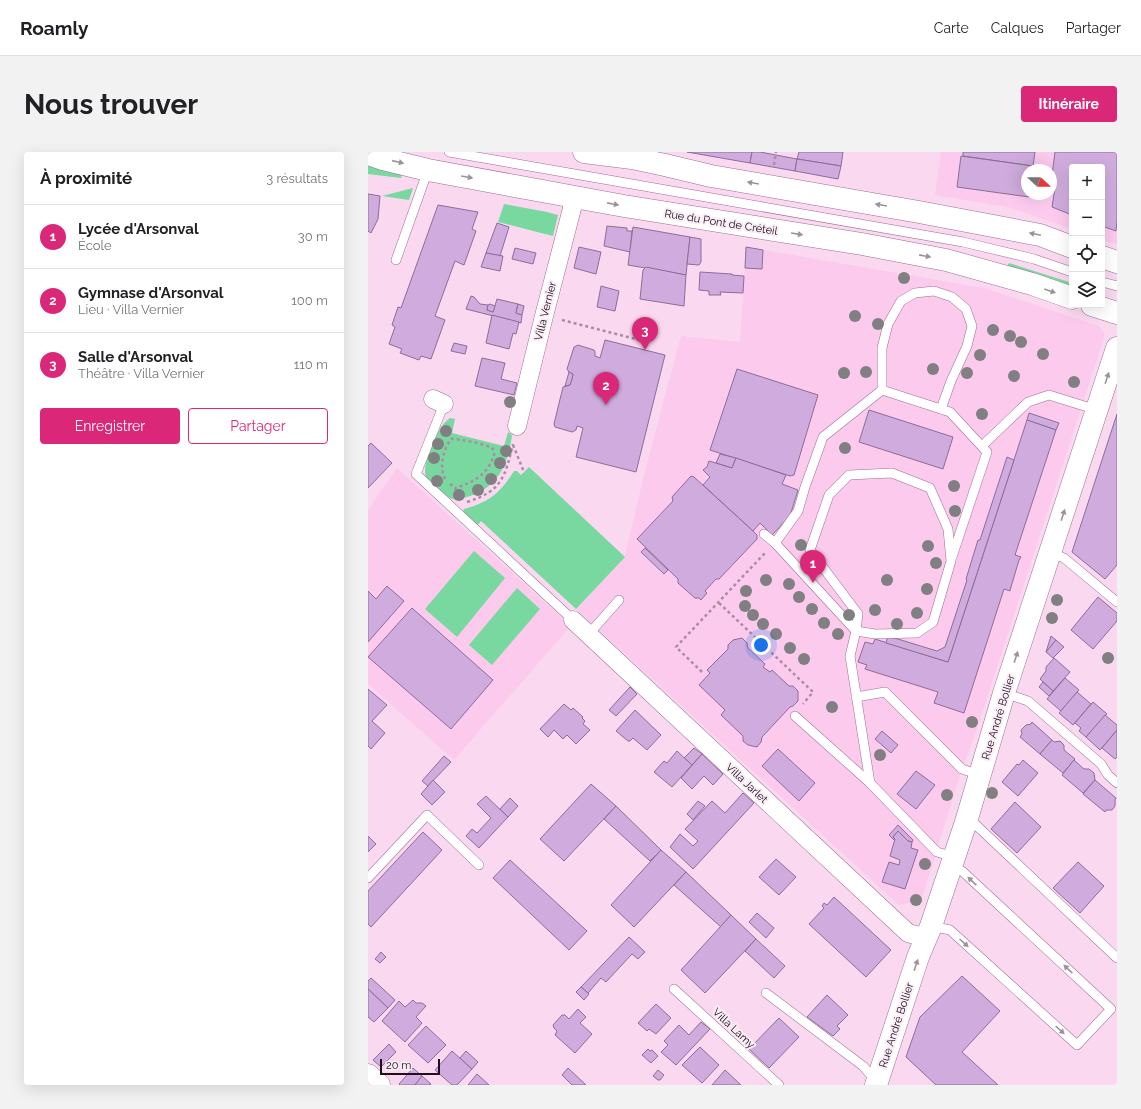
<!DOCTYPE html>
<html lang="fr">
<head>
<meta charset="utf-8">
<style>
	:root { --surface:#fff; --page:#f2f2f2; --text:#202124; --muted:#757577; --line:#e0e0e0; --accent:#db2777 }
	body { margin:0; font-family:Raleway,sans-serif; background:var(--page); color:var(--text) }
	.controls { position:absolute; right:12px; top:12px; display:grid; overflow:hidden; border-radius:4px; box-shadow:0 4px 16px #0002 }
	.controls button { width:36px; height:36px; display:grid; place-items:center; padding:0; border:0; border-bottom:1px solid var(--line); background:var(--surface); color:var(--text); font:20px sans-serif }
	.compass { position:absolute; left:653px; top:12px; width:36px; height:36px; border-radius:50%; background:var(--surface); box-shadow:0 4px 16px #0002; rotate:111deg }
	.scale { position:absolute; left:12px; bottom:10px; width:60px; box-sizing:border-box; padding-left:4px; border:2px solid #200e1c; border-top:0; font-size:11px; line-height:14px; white-space:nowrap; color:#200e1c; -webkit-text-stroke:3px #f9eef6; paint-order:stroke }
	.you { position:absolute; left:393px; top:493px; width:14px; height:14px; margin:-10px; border:3px solid #fff; border-radius:50%; background:#1a73e8; box-shadow:0 0 0 6px #1a73e833 }
	.badge { display:grid; place-items:center; width:26px; height:26px; border-radius:50%; background:var(--accent); color:#fff; font-size:13px; font-weight:700 }
	.pin { position:absolute; translate:-50% -33px; filter:drop-shadow(0 1px 2px #0008) }
	.pin::after { content:''; position:absolute; top:21px; width:14px; height:12px; background:inherit; clip-path:polygon(0 0,100% 0,50% 100%) }
	.list { margin:0; padding:0; list-style:none }
	h2 { display:flex; justify-content:space-between; align-items:center; height:52px; margin:0; padding:0 16px; font-size:17px }
	h2 small { font-size:13px; font-weight:400; color:var(--muted) }
	.list li { display:grid; grid-template-columns:26px 1fr auto; gap:12px; align-items:center; box-sizing:border-box; height:64px; padding:0 16px; border-top:1px solid var(--line) }
	.list b { display:block; font-size:15px; white-space:nowrap }
	.list p { margin:0; font-size:13px; white-space:nowrap; color:var(--muted) }
	.list em { font-size:13px; font-style:normal; color:var(--muted) }
	.actions { display:flex; gap:8px; padding:12px 16px }
	.actions a { flex:1; padding:9px 0; border:1px solid var(--accent); border-radius:4px; text-align:center; font-size:14px; color:var(--accent) }
	.actions .main { background:var(--accent); color:#fff }
	.icon { flex:none; width:22px; height:22px; fill:none; stroke:currentColor; stroke-width:2; stroke-linecap:round; stroke-linejoin:round }
	.map { position:relative; flex:none; width:749px; height:933px; overflow:hidden; border-radius:4px }
	header { display:flex; align-items:center; gap:24px; box-sizing:border-box; height:56px; padding:0 20px; background:var(--surface); border-bottom:1px solid var(--line) }
	header strong { font-size:19px }
	nav { display:flex; gap:22px; margin-inline-start:auto; font-size:14px }
	.intro { display:flex; align-items:center; justify-content:space-between; box-sizing:border-box; height:96px; padding:0 24px }
	h1 { margin:0; font-size:28px }
	.button { padding:10px 18px; border-radius:4px; background:var(--accent); color:#fff; font-size:14px; font-weight:700 }
	main { display:flex; gap:24px; padding:0 24px }
	aside { flex:1; background:var(--surface); border-radius:4px; box-shadow:0 4px 16px #0002 }
	.map>svg:first-child { display:block }
	.built { fill:#fbcaed; fill-rule:evenodd }
	.green { fill:#78d8a0 }
	.building { fill:#cfacdd; stroke:#8d6c99 }
	.lines { fill:none; stroke-linecap:round; stroke-linejoin:round }
	.service-casing { stroke:#9f6e92; stroke-width:10 }
	.minor-casing { stroke:#9f6e92; stroke-width:19 }
	.tertiary-casing { stroke:#9f6e92; stroke-width:23 }
	.primary-casing { stroke:#9f6e92; stroke-width:23 }
	.path { stroke:#a98ea2; stroke-width:2.5; stroke-dasharray:3 3; stroke-linecap:butt }
	.service { stroke:#fff; stroke-width:9 }
	.minor { stroke:#fff; stroke-width:18 }
	.tertiary { stroke:#fff; stroke-width:22 }
	.primary { stroke:#fff; stroke-width:22 }
	.tree { fill:#807f81 }
	.oneway { fill:#9b9399 }
	.labels { text-anchor:middle; stroke-width:4; stroke-linejoin:round; paint-order:stroke }
	.street-label { font-size:11px; fill:#200e1c; stroke:#f9eef6 }
</style>
</head>
<body>
<header>
<strong>Roamly</strong>
<nav><a>Carte</a><a>Calques</a><a>Partager</a></nav>
</header>
<div class="intro"><h1>Nous trouver</h1><a class="button">Itinéraire</a></div>
<main>
<aside>
<h2>À proximité<small>3 résultats</small></h2>
<ul class="list">
<li><span class="badge">1</span><div><b>Lycée d'Arsonval</b><p>École</p></div><em>30 m</em></li>
<li><span class="badge">2</span><div><b>Gymnase d'Arsonval</b><p>Lieu · Villa Vernier</p></div><em>100 m</em></li>
<li><span class="badge">3</span><div><b>Salle d'Arsonval</b><p>Théâtre · Villa Vernier</p></div><em>110 m</em></li>
</ul>
<div class="actions"><a class="main">Enregistrer</a><a>Partager</a></div>
</aside>
<div class="map">
<svg width="749" height="933" viewBox="0 0 749 933">
	<rect width="100%" height="100%" fill="#fad9f0"/>
	<!-- built -->
	<g class="built">
		<path d="M 573,0 L 749,0 L 749,92 L 734,88 L 734,15 L 704,15 L 704,77 L 639,55 L 567,43 ZM 659,18 L 683,18 L 683,42 L 659,42 Z"/>
		<polygon points="378,95 616,136 731,174 737,183 607,583 594,617 553,749 531,753 208,457 257,404 276,323 313,184 372,190"/>
		<polygon points="29,316 203,474 86,608 0,532 0,358"/>
	</g>
	<!-- green -->
	<g class="green">
		<polygon points="0,12 34,22 33,26 0,22"/>
		<polygon points="45,36 41,48 14,44"/>
		<polygon points="136,52 179,60 190,63 185,84 130,70"/>
		<polygon points="641,111 704,131 704,136 639,114"/>
		<path d="M 82,266 L 87,267 L 84,281 L 136,294 L 140,280 L 143,282 L 144,284 C 139,314 130,336 99,345 C 92,347 85,349 79,344 C 73,339 62,332 58,325 C 53,312 70,273 82,266 Z"/>
		<path d="M 161,315 L 257,405 L 208,457 L 113,369 L 109,374 L 95,360 L 96,357 C 122,350 132,341 146,319 L 149,319 L 153,323 Z"/>
		<polygon points="106,399 137,426 89,485 57,457"/>
		<polygon points="149,436 172,457 124,513 101,493"/>
	</g>
	<!-- building -->
	<g class="building">
		<polygon points="319,0 384,0 382,11"/>
		<polygon points="384,0 392,0 429,7 427,19 382,11"/>
		<polygon points="431,0 475,0 473,14 429,7"/>
		<polygon points="595,0 667,0 665,14 595,4"/>
		<polygon points="687,0 749,0 749,69 748,79 734,74 734,15 704,15 704,63 684,55 687,36 683,36 683,31"/>
		<polygon points="593,4 665,14 665,18 659,18 659,42 662,42 661,45 589,35"/>
		<polygon points="429,7 473,14 470,27 427,19"/>
		<polygon points="0,42 12,44 10,67 3,81 0,79"/>
		<polygon points="70,53 110,60 104,77 108,79 96,113 87,109 67,164 77,168 63,207 53,204 51,208 32,201 34,197 21,192 27,175 24,173 30,155 33,156"/>
		<polygon points="129,71 141,75 132,104 118,101"/>
		<polygon points="239,74 259,76 259,79 264,79 262,100 236,94"/>
		<polygon points="265,75 322,85 318,123 260,113"/>
		<polygon points="322,85 333,87 333,110 331,113 319,112"/>
		<polygon points="211,95 233,100 228,122 206,116"/>
		<polygon points="378,95 395,98 394,117 377,116"/>
		<polygon points="147,96 168,101 165,112 144,107"/>
		<polygon points="118,101 135,104 132,119 113,115"/>
		<polygon points="278,115 318,123 316,154 272,147 275,118"/>
		<polygon points="332,120 364,122 364,123 376,124 375,141 352,140 353,143 341,143 341,139 331,138"/>
		<polygon points="233,134 251,139 247,159 229,155"/>
		<polygon points="103,144 106,145 112,152 120,153 119,158 125,160 129,147 150,152 148,161 154,163 153,171 98,157"/>
		<polygon points="122,152 127,154 125,160 119,158 120,153"/>
		<polygon points="150,152 156,154 154,163 148,161"/>
		<polygon points="124,163 151,170 148,182 145,181 141,197 118,191"/>
		<polygon points="237,188 297,203 268,320 208,305 215,276 209,274 208,278 204,280 187,275 186,272 195,235 202,233 204,227 205,222 201,220 199,217 206,195 210,193 226,198 227,200 227,204 232,206"/>
		<polygon points="86,191 99,194 97,202 83,199"/>
		<polygon points="114,206 137,211 133,227 149,231 146,243 107,234"/>
		<polygon points="369,217 450,243 426,323 422,324 342,298"/>
		<polygon points="201,220 205,222 204,227 202,233 197,234"/>
		<polygon points="501,258 585,285 575,317 491,290"/>
		<polygon points="661,261 691,271 688,278 659,268"/>
		<polygon points="749,262 749,413 737,427 704,400"/>
		<polygon points="659,268 688,278 647,403 653,405 651,408 643,435 642,439 636,437 596,561 566,551 570,540 497,517 499,513 490,510 497,490 505,492 507,487 580,510"/>
		<polygon points="3,291 24,311 0,336 0,294"/>
		<polygon points="352,302 368,306 364,316 348,311"/>
		<polygon points="639,305 646,308 580,510 518,491 520,484 569,499 577,495 599,428 598,427 610,388 612,388"/>
		<polygon points="368,306 418,323 414,332 430,338 422,364 404,383 392,371 385,379 335,333 342,325 335,318 339,315 341,309 364,316"/>
		<polygon points="323,324 326,325 385,379 389,383 389,387 351,427 348,427 337,439 339,441 333,448 331,446 327,446 310,431 310,427 269,387 305,349 304,345"/>
		<polygon points="277,396 300,418 296,422 273,400"/>
		<polygon points="19,434 36,449 0,490 0,439 8,447"/>
		<polygon points="730,445 749,461 749,469 725,497 703,478"/>
		<polygon points="44,456 125,528 83,577 0,505"/>
		<polygon points="683,484 688,488 678,500"/>
		<polygon points="374,486 379,491 380,496 397,512 395,515 402,520 404,518 421,534 425,534 430,539 430,549 425,554 422,555 394,585 393,590 389,595 380,593 375,589 375,584 353,563 357,558 331,533 342,521 339,518 360,497 360,493 365,488"/>
		<polygon points="688,488 696,495 685,506 678,500"/>
		<polygon points="686,506 702,520 685,539 672,527 678,519 678,515"/>
		<polygon points="697,526 711,538 693,559 679,547"/>
		<polygon points="675,530 685,539 681,544 671,535"/>
		<polygon points="262,535 269,542 248,564 241,558"/>
		<polygon points="0,537 19,553 4,569 17,581 3,597 0,594"/>
		<polygon points="709,540 723,552 705,573 691,561"/>
		<polygon points="725,550 739,562 718,585 711,579 713,576 707,571"/>
		<polygon points="196,552 203,558 205,556 215,565 214,566 217,569 215,572 222,578 208,592 199,583 195,587 186,578 180,585 172,577"/>
		<polygon points="267,558 293,583 279,598 265,586 262,589 260,589 248,579"/>
		<polygon points="737,563 749,573 749,578 732,598 718,585"/>
		<polygon points="664,570 684,588 672,602 652,585 654,582 653,578 658,573 663,572"/>
		<polygon points="749,578 749,605 747,607 734,596"/>
		<polygon points="514,579 530,593 523,601 507,587"/>
		<polygon points="684,588 686,590 692,589 696,593 696,598 707,607 695,621 672,602"/>
		<polygon points="326,596 334,602 324,613 316,606"/>
		<polygon points="410,597 447,631 431,649 394,614"/>
		<polygon points="309,599 324,613 304,635 286,620 296,609 299,611"/>
		<polygon points="334,602 355,622 345,633 336,624 324,637 313,626"/>
		<polygon points="76,604 83,610 60,634 54,629"/>
		<polygon points="655,608 670,621 650,644 634,630 649,612 651,613"/>
		<polygon points="706,608 716,617 721,617 726,621 727,628 715,641 694,623"/>
		<polygon points="548,619 567,633 548,657 529,642"/>
		<polygon points="65,628 77,640 64,653 53,642"/>
		<polygon points="727,628 748,646 747,648 747,654 744,658 738,658 737,660 715,642"/>
		<polygon points="223,632 248,654 196,709 172,687"/>
		<polygon points="375,641 386,651 325,717 302,695 312,682 325,694 330,689 317,677 344,649 357,661"/>
		<polygon points="118,644 140,665 111,696 98,684 104,677 109,681 123,666 109,652"/>
		<polygon points="142,646 150,654 140,665 132,657"/>
		<polygon points="330,649 337,654 325,668 319,662"/>
		<polygon points="647,650 673,675 649,701 623,677"/>
		<polygon points="248,654 293,698 282,709 236,667"/>
		<polygon points="530,673 545,688 544,690 540,689 530,679 525,685 527,687 527,689 521,683"/>
		<polygon points="530,679 540,689 544,690 543,696 550,698 537,737 514,730 521,710 531,713 532,708 522,704 527,687 525,685"/>
		<polygon points="55,680 74,698 3,775 0,772 0,739"/>
		<polygon points="0,684 8,692 0,700"/>
		<polygon points="293,698 318,720 266,775 243,753"/>
		<polygon points="408,707 428,725 411,743 391,725"/>
		<polygon points="142,708 219,779 201,798 125,726"/>
		<polygon points="710,710 736,734 712,761 685,736"/>
		<polygon points="318,720 363,763 353,775 306,733"/>
		<polygon points="466,745 523,798 498,825 441,772 456,756 454,754 456,751 459,753"/>
		<polygon points="389,761 406,776 398,786 381,770"/>
		<polygon points="363,763 388,787 337,841 313,818"/>
		<polygon points="261,785 277,800 270,807 264,802 238,830 233,826 220,841 213,835"/>
		<polygon points="388,787 417,814 406,826 377,799"/>
		<polygon points="13,800 18,805 12,811 7,807"/>
		<polygon points="594,824 632,859 594,900 630,933 568,933 538,905 552,865"/>
		<polygon points="3,826 27,848 20,856 0,837 0,829"/>
		<polygon points="213,835 221,842 216,848 208,840"/>
		<polygon points="0,837 20,856 6,870 0,865"/>
		<polygon points="459,843 480,863 469,874 472,877 465,884 439,865"/>
		<polygon points="45,848 48,851 54,851 58,854 48,865 54,871 37,890 14,869 31,849 37,855"/>
		<polygon points="288,852 303,866 288,882 281,877 279,879 270,871"/>
		<polygon points="210,857 218,865 212,871 224,882 207,901 187,883 189,879 186,876 185,873 194,863 197,863 201,867"/>
		<polygon points="411,866 431,885 401,916 381,897"/>
		<polygon points="333,870 342,877 308,913 293,900 300,893 296,889 311,873 321,883"/>
		<polygon points="58,874 78,893 60,911 40,893"/>
		<polygon points="21,892 28,900 13,915 5,908"/>
		<polygon points="332,895 351,913 334,931 314,913"/>
		<polygon points="280,897 282,899 284,898 290,904 283,911 274,903"/>
		<polygon points="84,899 104,917 89,933 84,933 67,918"/>
		<polygon points="98,899 110,910 104,917 92,906"/>
		<polygon points="45,916 54,924 47,933 32,933 31,932"/>
		<polygon points="200,916 218,933 204,933 194,923"/>
		<polygon points="290,918 296,923 292,928 290,928 285,924"/>
		<polygon points="357,918 373,933 344,933"/>
		<polygon points="109,922 121,933 100,933"/>
		<polygon points="54,924 63,932 61,933 47,933"/>
	</g>
	<g class="lines">
		<defs>
			<g id="service">
				<polyline points="81,0 595,90 666,107 704,120"/>
				<polyline points="28,108 60,18"/>
				<polyline points="734,130 749,134"/>
				<polyline points="514,238 514,196 520,172 533,149 547,141 566,139 584,145 598,157 604,174 599,194 583,229 573,257"/>
				<polyline points="76,252 48,322 205,468"/>
				<polyline points="614,294 660,250 681,243 729,258"/>
				<polygon points="524,321 562,336 580,377 583,409 565,470 549,481 507,482 488,479 490,462 442,398 461,343 481,323"/>
				<polyline points="396,382 407,391 488,479 482,504 502,631"/>
				<polyline points="407,391 430,359 437,335 455,285 514,238 582,260 619,300 584,405"/>
				<polyline points="683,400 696,406 749,450"/>
				<polyline points="220,483 251,448"/>
				<polyline points="636,541 660,549 733,612 740,623 749,631"/>
				<polyline points="488,545 517,540 594,617 612,623"/>
				<polyline points="427,564 502,631 569,700 586,705"/>
				<polyline points="598,670 608,673 749,806"/>
				<polyline points="0,726 59,663 111,713"/>
				<polyline points="563,774 582,778 709,893 743,857 594,719 582,716"/>
				<polyline points="306,837 411,933"/>
				<polyline points="398,841 495,914 508,929"/>
			</g>
			<g id="minor">
				<polyline points="65,247 76,252"/>
				<polyline points="149,274 176,164 207,45"/>
				<polyline points="205,468 540,781 558,786"/>
			</g>
			<g id="tertiary">
				<polyline points="0,923 11,933"/>
				<polyline points="508,933 550,805 563,774 598,670 636,541 749,196"/>
			</g>
			<g id="primary">
				<polyline points="216,0 264,6 297,13 343,24 551,60 672,83 704,95"/>
				<polyline points="0,2 15,7 60,18 256,54 494,92 578,108 664,132 704,146"/>
				<polyline points="734,105 749,110"/>
				<polyline points="724,153 749,161"/>
			</g>
		</defs>
		<!-- service casing -->
		<use href="#service" class="service-casing"/>
		<!-- minor casing -->
		<use href="#minor" class="minor-casing"/>
		<!-- tertiary casing -->
		<use href="#tertiary" class="tertiary-casing"/>
		<!-- primary casing -->
		<use href="#primary" class="primary-casing"/>
		<!-- path -->
		<g class="path">
			<polyline points="406,13 408,0"/>
			<polyline points="194,168 279,190 277,198"/>
			<polyline points="145,293 156,320"/>
			<path d="M 77,327 C 71,315 75,298 83,287 C 92,287 121,292 126,298 C 127,302 125,306 123,310 C 116,325 104,330 88,336 L 87,339"/>
			<polyline points="82,332 88,336"/>
			<path d="M 99,350 C 134,339 137,325 145,292"/>
			<polyline points="351,451 445,540 435,552"/>
			<polyline points="334,520 308,495 397,401"/>
		</g>
		<!-- service -->
		<use href="#service" class="service"/>
		<!-- minor -->
		<use href="#minor" class="minor"/>
		<!-- tertiary -->
		<use href="#tertiary" class="tertiary"/>
		<!-- primary -->
		<use href="#primary" class="primary"/>
	</g>
	<!-- trees -->
	<g class="tree">
		<circle cx="536" cy="126" r="6"/>
		<circle cx="487" cy="164" r="6"/>
		<circle cx="510" cy="172" r="6"/>
		<circle cx="625" cy="178" r="6"/>
		<circle cx="642" cy="184" r="6"/>
		<circle cx="653" cy="190" r="6"/>
		<circle cx="675" cy="202" r="6"/>
		<circle cx="612" cy="203" r="6"/>
		<circle cx="565" cy="217" r="6"/>
		<circle cx="498" cy="220" r="6"/>
		<circle cx="476" cy="221" r="6"/>
		<circle cx="599" cy="221" r="6"/>
		<circle cx="646" cy="224" r="6"/>
		<circle cx="706" cy="230" r="6"/>
		<circle cx="142" cy="250" r="6"/>
		<circle cx="614" cy="262" r="6"/>
		<circle cx="78" cy="279" r="6"/>
		<circle cx="70" cy="292" r="6"/>
		<circle cx="477" cy="296" r="6"/>
		<circle cx="138" cy="299" r="6"/>
		<circle cx="66" cy="306" r="6"/>
		<circle cx="132" cy="311" r="6"/>
		<circle cx="123" cy="327" r="6"/>
		<circle cx="69" cy="329" r="6"/>
		<circle cx="586" cy="334" r="6"/>
		<circle cx="110" cy="338" r="6"/>
		<circle cx="91" cy="343" r="6"/>
		<circle cx="587" cy="359" r="6"/>
		<circle cx="433" cy="393" r="6"/>
		<circle cx="560" cy="394" r="6"/>
		<circle cx="568" cy="411" r="6"/>
		<circle cx="439" cy="414" r="6"/>
		<circle cx="398" cy="428" r="6"/>
		<circle cx="519" cy="428" r="6"/>
		<circle cx="421" cy="432" r="6"/>
		<circle cx="559" cy="437" r="6"/>
		<circle cx="378" cy="439" r="6"/>
		<circle cx="431" cy="445" r="6"/>
		<circle cx="689" cy="448" r="6"/>
		<circle cx="377" cy="454" r="6"/>
		<circle cx="444" cy="457" r="6"/>
		<circle cx="507" cy="458" r="6"/>
		<circle cx="549" cy="461" r="6"/>
		<circle cx="385" cy="463" r="6"/>
		<circle cx="481" cy="463" r="6"/>
		<circle cx="684" cy="466" r="6"/>
		<circle cx="456" cy="471" r="6"/>
		<circle cx="395" cy="472" r="6"/>
		<circle cx="529" cy="472" r="6"/>
		<circle cx="408" cy="482" r="6"/>
		<circle cx="470" cy="482" r="6"/>
		<circle cx="422" cy="496" r="6"/>
		<circle cx="740" cy="506" r="6"/>
		<circle cx="436" cy="507" r="6"/>
		<circle cx="464" cy="555" r="6"/>
		<circle cx="604" cy="570" r="6"/>
		<circle cx="512" cy="603" r="6"/>
		<circle cx="624" cy="641" r="6"/>
		<circle cx="579" cy="643" r="6"/>
		<circle cx="557" cy="712" r="6"/>
		<circle cx="548" cy="748" r="6"/>
	</g>
	<!-- one-way arrows -->
	<defs><path id="oneway-solid" d="M-6-.8H1V-3.2L6.5 0L1 3.2V.8H-6Z"/></defs>
	<g class="oneway">
		<use href="#oneway-solid" transform="translate(30 10) rotate(13)"/>
		<use href="#oneway-solid" transform="translate(99 25) rotate(10)"/>
		<use href="#oneway-solid" transform="translate(385 31) rotate(-170)"/>
		<use href="#oneway-solid" transform="translate(245 52) rotate(11)"/>
		<use href="#oneway-solid" transform="translate(513 53) rotate(-170)"/>
		<use href="#oneway-solid" transform="translate(429 82) rotate(9)"/>
		<use href="#oneway-solid" transform="translate(667 82) rotate(-168)"/>
		<use href="#oneway-solid" transform="translate(557 104) rotate(11)"/>
		<use href="#oneway-solid" transform="translate(682 139) rotate(19)"/>
		<use href="#oneway-solid" transform="translate(739 226) rotate(-72)"/>
		<use href="#oneway-solid" transform="translate(695 363) rotate(-72)"/>
		<use href="#oneway-solid" transform="translate(648 505) rotate(-72)"/>
		<use href="#oneway-solid" transform="translate(604 729) rotate(-137)"/>
		<use href="#oneway-solid" transform="translate(596 791) rotate(42)"/>
		<use href="#oneway-solid" transform="translate(548 813) rotate(-72)"/>
		<use href="#oneway-solid" transform="translate(700 817) rotate(-137)"/>
		<use href="#oneway-solid" transform="translate(692 878) rotate(42)"/>
	</g>
	<g class="labels">
		<!-- street labels -->
		<g class="street-label">
			<text transform="translate(353 70) rotate(9)" y="4">Rue du Pont de Créteil</text>
			<text transform="translate(177 159) rotate(-76)" y="4">Villa Vernier</text>
			<text transform="translate(630 565) rotate(-73)" y="4">Rue André Bollier</text>
			<text transform="translate(379 631) rotate(43)" y="4">Villa Jarlet</text>
			<text transform="translate(528 873) rotate(-72)" y="4">Rue André Bollier</text>
			<text transform="translate(366 876) rotate(43)" y="4">Villa Lamy</text>
		</g>
	</g>
</svg>
<div class="controls">
<button>+</button>
<button>−</button>
<button><svg class="icon" aria-label="locate" viewBox="0 0 24 24"><circle cx="12" cy="12" r="6"/><path d="M12 2v4M12 18v4M2 12h4M18 12h4"/></svg></button>
<button><svg class="icon" aria-label="layers" viewBox="0 0 24 24"><path d="M12 4l9 5-9 5-9-5zM3 14l9 5 9-5"/></svg></button>
</div>
<svg class="compass" viewBox="-18 -18 36 36"><path d="M0-13l5 13h-10z" fill="#e53935"/><path d="M0 13l5-13h-10z" fill="#757577"/></svg>
<div class="scale">20 m</div>
<div class="you"></div>
<div class="pin badge" style="left:445px;top:431px">1</div>
<div class="pin badge" style="left:238px;top:253px">2</div>
<div class="pin badge" style="left:277px;top:198px">3</div>
</div>
</main>
</body>
</html>
